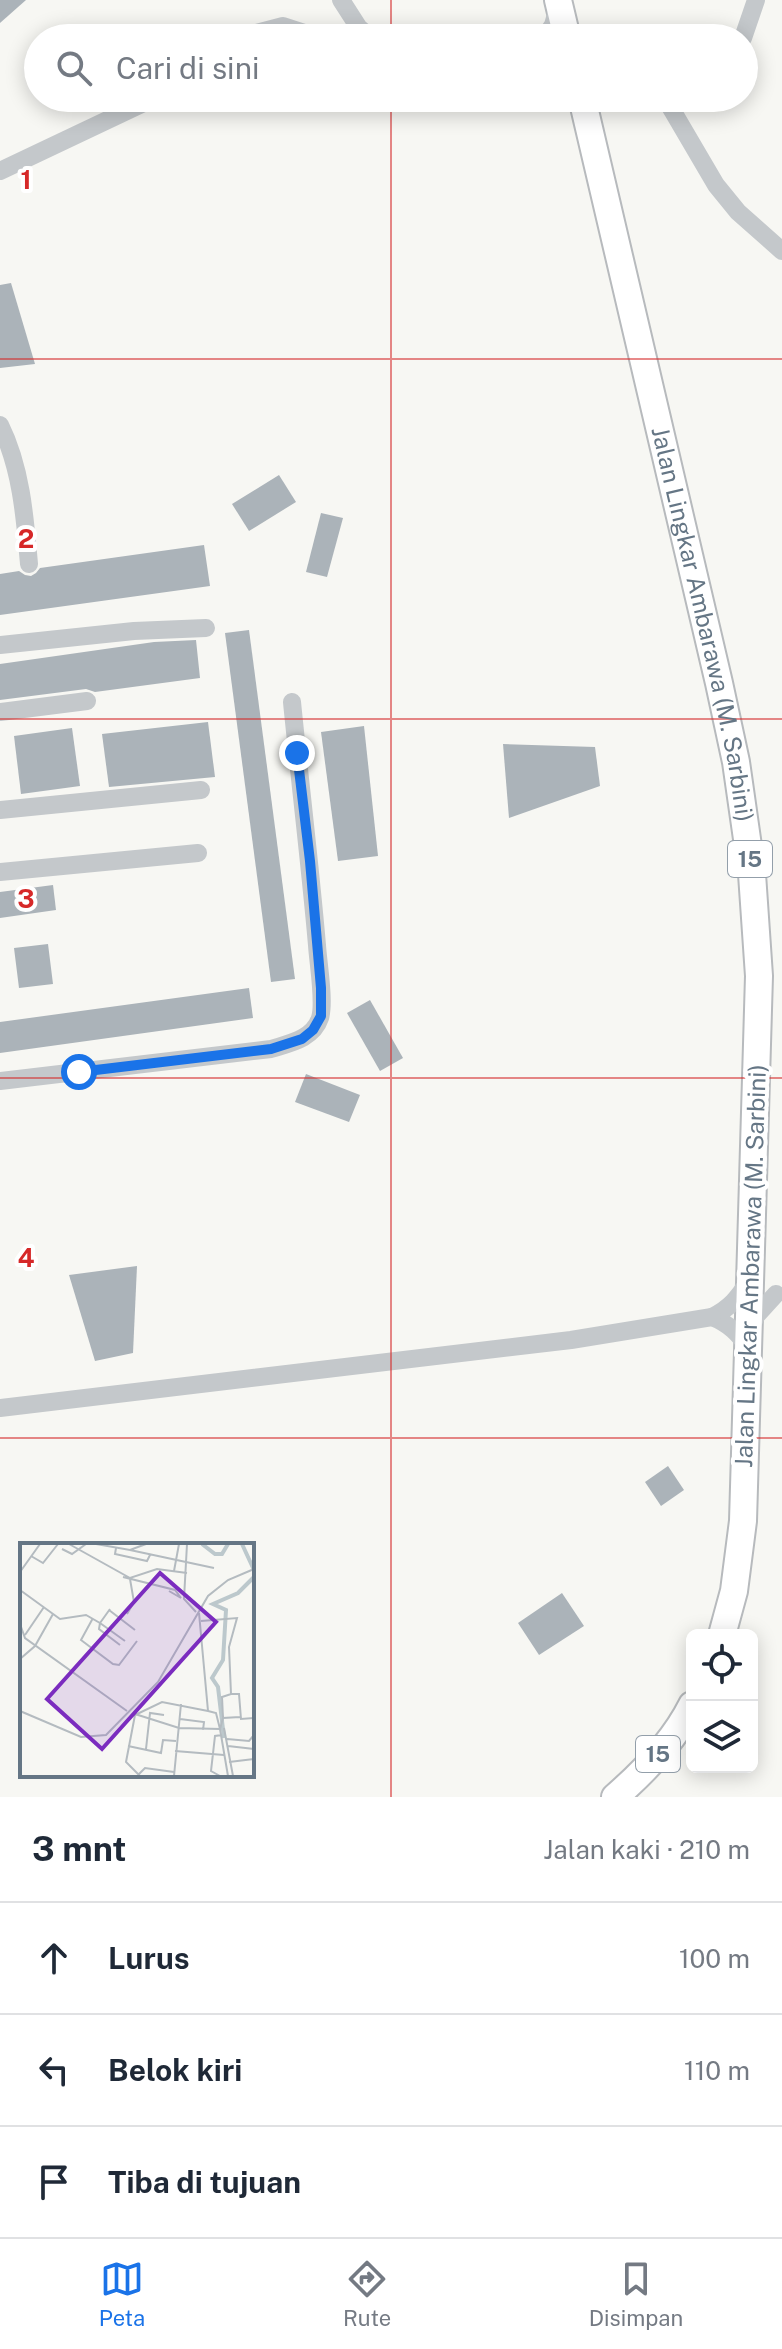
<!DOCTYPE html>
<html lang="id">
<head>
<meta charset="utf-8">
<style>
	:root { --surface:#fff; --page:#f6f6f7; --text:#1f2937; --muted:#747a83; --line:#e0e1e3; --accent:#1a73e8 }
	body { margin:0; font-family:"Public Sans",sans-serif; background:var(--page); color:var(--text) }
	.controls { position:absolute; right:24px; bottom:24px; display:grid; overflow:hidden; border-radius:12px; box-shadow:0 4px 20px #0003 }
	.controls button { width:72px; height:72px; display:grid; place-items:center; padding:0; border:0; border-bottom:2px solid var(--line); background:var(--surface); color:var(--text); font:40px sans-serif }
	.stop { position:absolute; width:24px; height:24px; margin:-18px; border:6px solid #1a73e8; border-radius:50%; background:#fff }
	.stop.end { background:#1a73e8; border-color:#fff; box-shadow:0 2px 8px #0008 }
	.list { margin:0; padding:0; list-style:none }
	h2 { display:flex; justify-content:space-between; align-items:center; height:104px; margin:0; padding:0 32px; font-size:34px }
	h2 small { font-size:26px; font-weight:400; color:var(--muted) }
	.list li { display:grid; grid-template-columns:52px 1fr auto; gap:24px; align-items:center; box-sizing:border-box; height:112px; padding:0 32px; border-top:2px solid var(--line) }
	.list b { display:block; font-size:30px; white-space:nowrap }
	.list em { font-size:26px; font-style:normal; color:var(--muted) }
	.icon { flex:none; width:44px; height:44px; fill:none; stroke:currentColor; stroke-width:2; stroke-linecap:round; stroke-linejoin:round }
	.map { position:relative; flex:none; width:782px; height:1797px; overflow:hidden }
	.search { position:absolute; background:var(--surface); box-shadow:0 4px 20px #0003; left:24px; right:24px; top:24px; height:88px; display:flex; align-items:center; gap:20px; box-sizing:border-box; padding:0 28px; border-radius:44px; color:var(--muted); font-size:30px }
	.sheet { height:440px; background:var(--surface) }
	nav { display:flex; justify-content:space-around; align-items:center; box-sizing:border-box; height:112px; border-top:2px solid var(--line); background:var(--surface); font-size:22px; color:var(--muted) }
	nav a { display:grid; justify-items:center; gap:4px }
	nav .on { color:var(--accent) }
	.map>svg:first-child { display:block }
	.building { fill:#abb3b9 }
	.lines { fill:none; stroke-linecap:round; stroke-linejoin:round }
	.highway-casing { stroke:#b7babd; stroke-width:30 }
	.minor { stroke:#c4c8cb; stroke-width:18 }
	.highway { stroke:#fff; stroke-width:26 }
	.route { stroke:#1a73e8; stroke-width:10 }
	.grid { fill:none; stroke:#d62828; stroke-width:2; stroke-opacity:0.55 }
	.labels { text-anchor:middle; stroke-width:8; stroke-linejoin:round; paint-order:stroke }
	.shield { fill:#fff; stroke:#939faa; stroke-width:2 }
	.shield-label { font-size:22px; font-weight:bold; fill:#657685 }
	.street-label { font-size:24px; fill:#657685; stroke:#fff }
	.inset-river { fill:none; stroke:#bcc8cc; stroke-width:4 }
	.inset-road { fill:none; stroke:#b4bbc0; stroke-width:2 }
	.view { fill:#7b2cbf; fill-opacity:0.15; stroke:#7b2cbf; stroke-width:4 }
	.inset-edge { fill:none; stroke:#657685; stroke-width:4 }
	.grid-label { font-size:26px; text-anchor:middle; font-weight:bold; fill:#d62828; stroke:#fff; stroke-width:8; stroke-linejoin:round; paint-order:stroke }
</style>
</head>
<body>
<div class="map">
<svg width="782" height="1797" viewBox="0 0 782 1797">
	<rect width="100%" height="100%" fill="#f7f7f3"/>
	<!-- building -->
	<g class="building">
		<polygon points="0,0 26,0 0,23"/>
		<polygon points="11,283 35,364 0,368 0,285"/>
		<polygon points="279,475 296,502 249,531 232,504"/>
		<polygon points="321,513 343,518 327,577 306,572"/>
		<polygon points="204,545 210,586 0,615 0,574 19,571 25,575 31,576 36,573 40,568"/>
		<polygon points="249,630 295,979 271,982 225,633"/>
		<polygon points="196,640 200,678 95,692 86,689 0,700 0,664 154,642"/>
		<polygon points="208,722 215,777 109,787 102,734"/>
		<polygon points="364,726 378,856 338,861 321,732"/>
		<polygon points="72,728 80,786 21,794 14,736"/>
		<polygon points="503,744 595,747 600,786 509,818"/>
		<polygon points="53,885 56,910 0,918 0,892"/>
		<polygon points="48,944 53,984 19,988 14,948"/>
		<polygon points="249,988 253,1018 0,1053 0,1022"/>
		<polygon points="370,1000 403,1058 380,1071 347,1013"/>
		<polygon points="306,1074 360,1095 349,1122 295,1102"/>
		<polygon points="137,1266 133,1353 95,1361 69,1275"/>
		<polygon points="668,1466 684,1490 661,1506 645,1482"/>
		<polygon points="562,1593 584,1626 539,1655 518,1623"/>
	</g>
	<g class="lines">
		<defs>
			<g id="highway">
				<polyline points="558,0 567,38"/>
				<path id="s1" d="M 582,98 L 719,683 L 736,762 L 752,874 L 759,976 L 743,1521 L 734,1591 L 722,1635"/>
				<path d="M 615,1797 C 645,1771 674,1741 692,1705"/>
			</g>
		</defs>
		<!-- highway casing -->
		<use href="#highway" class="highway-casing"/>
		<!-- minor -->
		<g class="minor">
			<polyline points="341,0 359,28 371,38"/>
			<polyline points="237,38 283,26 320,38"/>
			<polyline points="544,38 553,25 559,4"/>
			<polyline points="743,38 756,0"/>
			<polyline points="241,98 277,103 288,98"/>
			<polyline points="665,98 716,185 738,212 782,251"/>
			<polyline points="0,171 154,98"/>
			<path d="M 0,425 C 21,467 25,517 29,564"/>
			<polyline points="0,645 134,631 206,628"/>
			<polyline points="0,712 87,701"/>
			<polyline points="0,810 201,790"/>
			<polyline points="0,872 198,853"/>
			<path d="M 0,1081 L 271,1049 C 290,1043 313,1039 320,1018 C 325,1002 318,963 317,945 C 310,864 300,783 292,702"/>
			<path d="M 749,1281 C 738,1298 730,1308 712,1317 C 729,1324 738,1333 749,1348"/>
			<polyline points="751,1327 756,1316 776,1294"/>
			<polyline points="0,1408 571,1340 712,1317"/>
		</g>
		<!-- highway -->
		<use href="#highway" class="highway"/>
	</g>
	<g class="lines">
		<!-- route -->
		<polyline class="route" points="79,1072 271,1049 302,1039 313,1030 321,1016 321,988 310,861 297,753"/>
	</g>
	<!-- grid -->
	<path class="grid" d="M 391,0 L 391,38M 391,98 L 391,1797M 0,359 L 782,359M 0,719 L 782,719M 0,1078 L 782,1078M 0,1438 L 782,1438"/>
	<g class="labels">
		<!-- shield labels -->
		<g class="shield">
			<rect x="728" y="841" width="44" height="36" rx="6"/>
			<rect x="636" y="1736" width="44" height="36" rx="6"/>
		</g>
		<g class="shield-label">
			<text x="750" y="867">15</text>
			<text x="658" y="1762">15</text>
		</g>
		<!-- street labels -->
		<g class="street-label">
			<text dy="8" stroke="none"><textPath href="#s1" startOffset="540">Jalan Lingkar Ambarawa (M. Sarbini)</textPath></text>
			<text transform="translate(751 1266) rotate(-88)" y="8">Jalan Lingkar Ambarawa (M. Sarbini)</text>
		</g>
	</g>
	<!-- overview -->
	<g transform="translate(20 1543)">
		<rect width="234" height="234" fill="#f7f7f3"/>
		<path class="inset-river" d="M 182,1 L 195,11 L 202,11 L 208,1M 222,1 L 234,27M 204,195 L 198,144 L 192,135 L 203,117 L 206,67 L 193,61 L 218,50 L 234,34"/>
		<path class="inset-road" d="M 49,1 L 110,35 L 137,26 L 167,30M 76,1 L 110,7 L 126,1M 167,1 L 164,56 L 176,69M 96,5 L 95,11 L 127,18 L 130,12M 42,6 L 52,11 L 66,1M 110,7 L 194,25M 11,13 L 23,20 L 38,1M 154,28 L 159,1M 0,29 L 20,1M 103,34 L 155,47 L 161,55 L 149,48M 0,47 L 40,76 L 66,72 L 80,80 L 90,66M 89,67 L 115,87M 107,71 L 114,59 L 110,36M 73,75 L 61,97 L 93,121 L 99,122 L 117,98M 181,78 L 217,75 L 209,104 L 211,151M 80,80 L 79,86 L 100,102M 80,80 L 105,98M 0,81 L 5,95 L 107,168M 5,92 L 24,64M 0,116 L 15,103 L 33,71M 0,168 L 61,194 L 86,192 L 138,139 L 188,53 L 208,37 L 234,26M 188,168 L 196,170 L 200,186 L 203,175 L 220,174M 115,171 L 159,185 L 200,186 L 208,233M 203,175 L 202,154 L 211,151 L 219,151 L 221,176 L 234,175M 160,176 L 184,179 L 183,187M 204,185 L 213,233M 207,196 L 229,198 L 234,192M 108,203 L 141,210 L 143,197 L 156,198M 208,203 L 234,206M 126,206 L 130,170 L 144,172M 155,208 L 204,212M 209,219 L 234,216M 119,231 L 125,225 L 154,229M 120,233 L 106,219 L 115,172 L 142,159 L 188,168 L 179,70M 154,233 L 161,161M 200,233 L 191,228 L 195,193 L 202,192"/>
		<path class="view" d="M 140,30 L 196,79 L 82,206 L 27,156 Z"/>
		<rect width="234" height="234" class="inset-edge"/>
	</g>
	<g class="grid-label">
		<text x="26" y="189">1</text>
		<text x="26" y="548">2</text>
		<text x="26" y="908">3</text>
		<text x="26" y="1267">4</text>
	</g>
</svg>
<div class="controls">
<button><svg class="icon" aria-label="locate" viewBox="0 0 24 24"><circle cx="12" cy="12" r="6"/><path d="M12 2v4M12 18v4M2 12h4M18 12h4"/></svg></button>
<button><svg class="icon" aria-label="layers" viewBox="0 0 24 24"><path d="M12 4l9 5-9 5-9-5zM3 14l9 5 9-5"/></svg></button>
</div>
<div class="stop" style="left:79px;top:1072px"></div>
<div class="stop end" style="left:297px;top:753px"></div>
<div class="search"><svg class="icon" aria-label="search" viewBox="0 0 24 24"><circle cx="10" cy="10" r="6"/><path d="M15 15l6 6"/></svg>Cari di sini</div>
</div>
<section class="sheet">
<h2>3 mnt<small>Jalan kaki · 210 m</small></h2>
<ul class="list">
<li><svg class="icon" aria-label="ahead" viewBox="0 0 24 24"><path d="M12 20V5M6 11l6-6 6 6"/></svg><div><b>Lurus</b></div><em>100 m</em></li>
<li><svg class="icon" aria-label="left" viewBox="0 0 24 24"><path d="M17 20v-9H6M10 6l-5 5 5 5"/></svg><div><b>Belok kiri</b></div><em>110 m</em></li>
<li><svg class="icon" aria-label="arrive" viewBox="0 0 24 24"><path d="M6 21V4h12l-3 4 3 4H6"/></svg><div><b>Tiba di tujuan</b></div></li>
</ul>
</section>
<nav>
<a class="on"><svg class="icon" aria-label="map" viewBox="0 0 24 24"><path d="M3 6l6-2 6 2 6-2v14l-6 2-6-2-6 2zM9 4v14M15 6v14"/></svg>Peta</a>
<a><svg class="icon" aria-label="directions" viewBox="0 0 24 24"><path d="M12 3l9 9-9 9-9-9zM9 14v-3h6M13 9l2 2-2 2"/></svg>Rute</a>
<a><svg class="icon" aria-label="saved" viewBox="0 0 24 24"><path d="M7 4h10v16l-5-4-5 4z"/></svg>Disimpan</a>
</nav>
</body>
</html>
